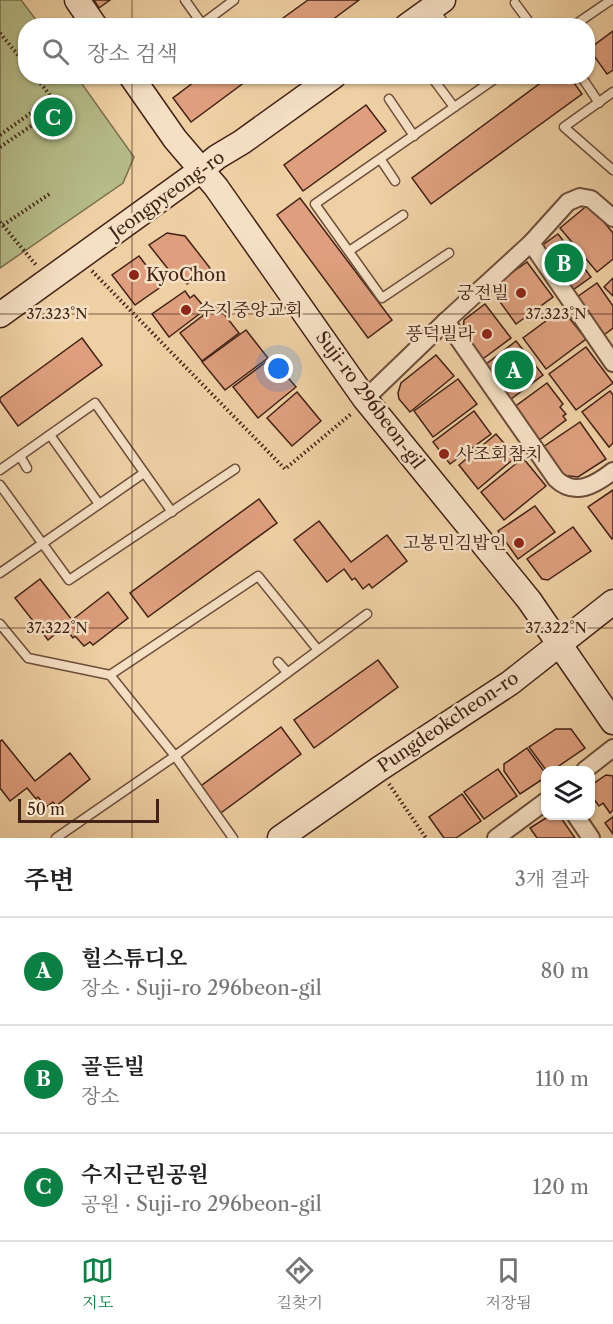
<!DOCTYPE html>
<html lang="ko">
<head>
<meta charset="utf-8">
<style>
	:root { --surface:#fff; --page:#f6f6f6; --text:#202124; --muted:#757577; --line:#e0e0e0; --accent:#0b8043 }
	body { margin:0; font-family:"Libre Caslon Text","Noto Serif KR",serif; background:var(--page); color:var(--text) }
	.controls { position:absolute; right:18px; bottom:18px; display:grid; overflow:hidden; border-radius:12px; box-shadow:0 2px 4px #0004 }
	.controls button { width:54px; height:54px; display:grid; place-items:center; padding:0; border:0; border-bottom:2px solid var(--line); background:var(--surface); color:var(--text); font:30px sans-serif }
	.scale { position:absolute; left:18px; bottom:15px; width:141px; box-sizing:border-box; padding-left:6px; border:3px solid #422216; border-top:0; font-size:16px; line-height:21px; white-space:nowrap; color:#422216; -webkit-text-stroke:4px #f5e0c4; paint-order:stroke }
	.you { position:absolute; left:279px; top:369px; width:21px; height:21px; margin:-15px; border:4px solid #fff; border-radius:50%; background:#1a73e8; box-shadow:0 0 0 9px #1a73e833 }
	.badge { display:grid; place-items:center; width:39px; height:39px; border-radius:50%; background:var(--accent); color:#fff; font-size:20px; font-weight:700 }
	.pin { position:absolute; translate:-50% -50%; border:3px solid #fff; box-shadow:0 2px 6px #0006 }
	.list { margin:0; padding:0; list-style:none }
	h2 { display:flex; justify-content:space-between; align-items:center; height:78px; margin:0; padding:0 24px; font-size:26px }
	h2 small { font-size:20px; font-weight:400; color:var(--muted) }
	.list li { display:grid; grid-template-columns:39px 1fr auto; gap:18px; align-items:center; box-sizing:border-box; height:108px; padding:0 24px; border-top:2px solid var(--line) }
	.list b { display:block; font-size:22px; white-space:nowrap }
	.list p { margin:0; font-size:20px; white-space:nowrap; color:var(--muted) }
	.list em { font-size:20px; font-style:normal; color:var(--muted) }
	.icon { flex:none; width:33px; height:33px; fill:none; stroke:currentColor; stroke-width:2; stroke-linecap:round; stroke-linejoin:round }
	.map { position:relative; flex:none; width:613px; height:838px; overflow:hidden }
	.search { position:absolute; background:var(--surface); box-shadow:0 2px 4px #0004; left:18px; right:18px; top:18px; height:66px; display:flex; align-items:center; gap:15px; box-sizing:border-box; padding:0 21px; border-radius:24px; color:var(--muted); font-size:22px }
	.sheet { height:402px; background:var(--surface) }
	nav { display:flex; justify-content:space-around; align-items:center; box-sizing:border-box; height:84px; border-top:2px solid var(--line); background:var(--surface); font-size:16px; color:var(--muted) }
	nav a { display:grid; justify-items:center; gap:3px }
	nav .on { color:var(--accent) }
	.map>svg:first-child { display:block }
	.green { fill:#b5bc88; stroke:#7c6f4f; stroke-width:1.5 }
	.building { fill:#df9f7e; stroke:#422216; stroke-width:1.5 }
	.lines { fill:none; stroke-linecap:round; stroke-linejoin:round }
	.lane-casing { stroke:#6d4e3a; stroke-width:11 }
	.street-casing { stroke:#6d4e3a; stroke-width:20 }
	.secondary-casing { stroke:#422216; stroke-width:27 }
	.path { stroke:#422216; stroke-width:4; stroke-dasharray:1.5 3; stroke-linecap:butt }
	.lane { stroke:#f5e0c4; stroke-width:8 }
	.street { stroke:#f5e0c4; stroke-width:16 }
	.secondary { stroke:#f5e0c4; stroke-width:24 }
	.ticks { fill:none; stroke:#422216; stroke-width:1.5; stroke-opacity:0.45 }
	.poi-dot { fill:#8f2418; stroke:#f5e0c4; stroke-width:2 }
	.labels { text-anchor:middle; stroke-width:5; stroke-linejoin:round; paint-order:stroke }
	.street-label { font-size:18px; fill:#422216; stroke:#f5e0c4 }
	.poi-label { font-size:18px; fill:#422216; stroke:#f5e0c4; text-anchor:start }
	.ticks-label { font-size:15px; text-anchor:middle; fill:#422216; stroke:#f5e0c4; stroke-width:5; stroke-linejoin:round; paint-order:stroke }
</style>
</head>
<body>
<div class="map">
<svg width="613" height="838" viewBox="0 0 613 838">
	<rect width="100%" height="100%" fill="#efd0a4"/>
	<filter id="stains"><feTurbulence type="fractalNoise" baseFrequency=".00333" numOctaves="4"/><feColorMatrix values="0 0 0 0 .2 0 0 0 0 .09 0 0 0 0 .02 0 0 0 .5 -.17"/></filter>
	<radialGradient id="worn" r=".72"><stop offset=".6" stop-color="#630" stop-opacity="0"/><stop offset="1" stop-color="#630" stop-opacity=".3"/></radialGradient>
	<!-- green -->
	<polygon class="green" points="0,0 21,0 40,25 26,26 26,76 77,77 134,157 123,183 0,268"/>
	<!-- building -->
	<g class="building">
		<polygon points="94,0 110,0 99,8"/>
		<polygon points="308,0 359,0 324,26 272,26"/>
		<polygon points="613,31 613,70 607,74 589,49"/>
		<polygon points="202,76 253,76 191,122 173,98"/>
		<polygon points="550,76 569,76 582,94 431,204 412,178"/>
		<polygon points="366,105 386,131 303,191 284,165"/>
		<polygon points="300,198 392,320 368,338 277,215"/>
		<polygon points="589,204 613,233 613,259 597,272 560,228"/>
		<polygon points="167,233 185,236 210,268 187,284 176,271 172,274 149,245"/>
		<polygon points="558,234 591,277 570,292 537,249"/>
		<polygon points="139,256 162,286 135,305 112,275"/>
		<polygon points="527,262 553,297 516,324 490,288"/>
		<polygon points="613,278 613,296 604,287"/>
		<polygon points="597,283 613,306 613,328 604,335 577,297"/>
		<polygon points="185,291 190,298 194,295 206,309 169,337 152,314"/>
		<polygon points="485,304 511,338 480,361 466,343 469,340 463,331 464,320"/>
		<polygon points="217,305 239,333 202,361 180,333"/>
		<polygon points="562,309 586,339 546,369 523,338"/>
		<polygon points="246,330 268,358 225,390 202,362"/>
		<polygon points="82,338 102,365 18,426 0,401 0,398"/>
		<polygon points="516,341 543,375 511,399 485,365"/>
		<polygon points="586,347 613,383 576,410 549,374"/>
		<polygon points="436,355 454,376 410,412 399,399 398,393 401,383"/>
		<polygon points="271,358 296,387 258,418 233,387"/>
		<polygon points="458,379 477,404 433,437 414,411"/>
		<polygon points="547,383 563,404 560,407 566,414 563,416 566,420 538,441 513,408"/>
		<polygon points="610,391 613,395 613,443 609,447 582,412"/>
		<polygon points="297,392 321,421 292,446 267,418"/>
		<polygon points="474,411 491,434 450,464 433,442"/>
		<polygon points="580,422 606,459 578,477 561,475 543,447"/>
		<polygon points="496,434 516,457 478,489 459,465"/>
		<polygon points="523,458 546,486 504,520 481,492"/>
		<polygon points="613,490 613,538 612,539 588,507"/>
		<polygon points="259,499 277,523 148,617 130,593"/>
		<polygon points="535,506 555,532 518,559 498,531"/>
		<polygon points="319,521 351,562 387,535 407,561 372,588 369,584 363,589 355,578 352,580 344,569 327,582 294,540"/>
		<polygon points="573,527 591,551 548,580 542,579 527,559"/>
		<polygon points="40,579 72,620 108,592 128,618 93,645 90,642 84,646 75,636 73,638 64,627 48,640 15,598"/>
		<polygon points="378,660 398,687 314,748 294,720"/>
		<polygon points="281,727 301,754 218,815 198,788"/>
		<polygon points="556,729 571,729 585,748 553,770 546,770 529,747"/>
		<polygon points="2,740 35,781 70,753 90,779 56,806 53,802 46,807 38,797 36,799 27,788 10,801 0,788 0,741"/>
		<polygon points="527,748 546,774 546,777 520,794 504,771 504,764"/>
		<polygon points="498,769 517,796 484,819 464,792"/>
		<polygon points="606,775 613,776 613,810 610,813 603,803 599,806 590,794 590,786"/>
		<polygon points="462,794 481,821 456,838 444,838 429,817"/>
		<polygon points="549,816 561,818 575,838 537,838 530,828"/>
		<polygon points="613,817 613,834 605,823"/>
	</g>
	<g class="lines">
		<defs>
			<g id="lane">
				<polyline points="185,0 202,24 234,0"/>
				<polyline points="515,3 532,26"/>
				<polyline points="435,10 446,26"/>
				<polyline points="573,26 611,0"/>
				<polyline points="431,76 454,107"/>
				<polyline points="581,76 599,103"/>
				<polyline points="613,92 564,127 613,170"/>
				<polyline points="389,99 414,136"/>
				<polyline points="381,160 395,181"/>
				<polyline points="349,251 403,215"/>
				<polyline points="449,253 382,298 315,204 499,76"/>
				<polyline points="50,435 99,504"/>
				<polyline points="20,456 27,468"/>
				<polyline points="0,470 95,403 172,512"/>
				<polyline points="0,485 69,580 235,469"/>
				<polyline points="0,573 144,473"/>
				<polyline points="0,624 28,658 110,675 175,756 233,838"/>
				<polyline points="278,662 287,672"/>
				<polyline points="110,675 258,576 318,650"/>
				<polyline points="56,838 175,756 367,614"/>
			</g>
			<g id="street">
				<polyline points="531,243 613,363"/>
				<path d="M 446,321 L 556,479 C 575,497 595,485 613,471"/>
				<polyline points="365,399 446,321 531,243 568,202 580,197 591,199 613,218"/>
				<polyline points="585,770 613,748"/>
				<polyline points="576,816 591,838"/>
				<polyline points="496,838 546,801"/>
			</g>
			<g id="secondary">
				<polyline points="77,0 95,26"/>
				<polyline points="407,26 443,0"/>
				<polyline points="131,76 175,139 216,187 365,399 529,600 613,722"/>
				<polyline points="0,315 201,170 217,157 242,142 334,76"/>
				<polyline points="280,838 379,769 510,683 613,602"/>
			</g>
		</defs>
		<!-- lane casing -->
		<use href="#lane" class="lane-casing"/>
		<!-- street casing -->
		<use href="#street" class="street-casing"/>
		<!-- secondary casing -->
		<use href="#secondary" class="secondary-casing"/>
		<!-- path -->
		<g class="path">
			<polyline points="0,33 23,61"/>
			<polyline points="0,135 52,98 35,76"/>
			<polyline points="0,147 37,122"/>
			<polyline points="0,222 36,265"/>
			<polyline points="3,225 51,193"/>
			<polyline points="92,271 285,469 351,414"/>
			<polyline points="389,784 426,838"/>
		</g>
		<!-- lane -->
		<use href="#lane" class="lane"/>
		<!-- street -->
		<use href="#street" class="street"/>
		<!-- secondary -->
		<use href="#secondary" class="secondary"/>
	</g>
	<!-- ticks -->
	<path class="ticks" d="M 132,0 L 132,26M 132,76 L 132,838M 0,314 L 613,314M 0,628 L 613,628"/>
	<!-- markers -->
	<g class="poi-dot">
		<circle cx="134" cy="275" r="6"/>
		<circle cx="521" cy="293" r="6"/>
		<circle cx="186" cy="310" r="6"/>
		<circle cx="487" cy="334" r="6"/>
		<circle cx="444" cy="454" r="6"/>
		<circle cx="519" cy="543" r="6"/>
	</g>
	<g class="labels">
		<!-- street labels -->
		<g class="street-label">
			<text transform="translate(167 195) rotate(-36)" y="6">Jeongpyeong-ro</text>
			<text transform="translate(370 400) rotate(53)" y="6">Suji-ro 296beon-gil</text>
			<text transform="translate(448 722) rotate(-34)" y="6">Pungdeokcheon-ro</text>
		</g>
		<!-- poi labels -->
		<g class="poi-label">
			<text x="146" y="281">KyoChon</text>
			<text x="509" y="299" text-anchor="end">궁전빌</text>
			<text x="198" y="316">수지중앙교회</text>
			<text x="475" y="340" text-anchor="end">풍덕빌라</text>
			<text x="456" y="460">사조회참치</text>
			<text x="507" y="549" text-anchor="end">고봉민김밥인</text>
		</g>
	</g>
	<g class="ticks-label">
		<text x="57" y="319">37.323°N</text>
		<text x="556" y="319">37.323°N</text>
		<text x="57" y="633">37.322°N</text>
		<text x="556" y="633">37.322°N</text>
	</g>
	<rect width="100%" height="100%" filter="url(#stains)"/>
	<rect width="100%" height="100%" fill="url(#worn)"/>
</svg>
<div class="controls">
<button><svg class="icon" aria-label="layers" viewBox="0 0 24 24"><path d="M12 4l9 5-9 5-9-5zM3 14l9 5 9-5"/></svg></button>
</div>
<div class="scale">50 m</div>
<div class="you"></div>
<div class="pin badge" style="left:514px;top:370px">A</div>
<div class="pin badge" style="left:564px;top:263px">B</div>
<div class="pin badge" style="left:53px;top:117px">C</div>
<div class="search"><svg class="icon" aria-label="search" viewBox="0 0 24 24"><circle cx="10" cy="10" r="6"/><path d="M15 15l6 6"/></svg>장소 검색</div>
</div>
<section class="sheet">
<h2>주변<small>3개 결과</small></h2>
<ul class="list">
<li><span class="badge">A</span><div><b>힐스튜디오</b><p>장소 · Suji-ro 296beon-gil</p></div><em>80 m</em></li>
<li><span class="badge">B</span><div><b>골든빌</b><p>장소</p></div><em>110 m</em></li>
<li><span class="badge">C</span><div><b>수지근린공원</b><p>공원 · Suji-ro 296beon-gil</p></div><em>120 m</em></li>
</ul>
</section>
<nav>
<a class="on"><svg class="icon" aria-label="map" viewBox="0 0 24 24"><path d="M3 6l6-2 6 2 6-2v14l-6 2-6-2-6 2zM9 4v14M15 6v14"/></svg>지도</a>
<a><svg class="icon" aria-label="directions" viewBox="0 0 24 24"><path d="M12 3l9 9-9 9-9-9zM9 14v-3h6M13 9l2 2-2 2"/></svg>길찾기</a>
<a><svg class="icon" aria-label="saved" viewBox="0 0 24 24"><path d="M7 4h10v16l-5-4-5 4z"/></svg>저장됨</a>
</nav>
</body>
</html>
